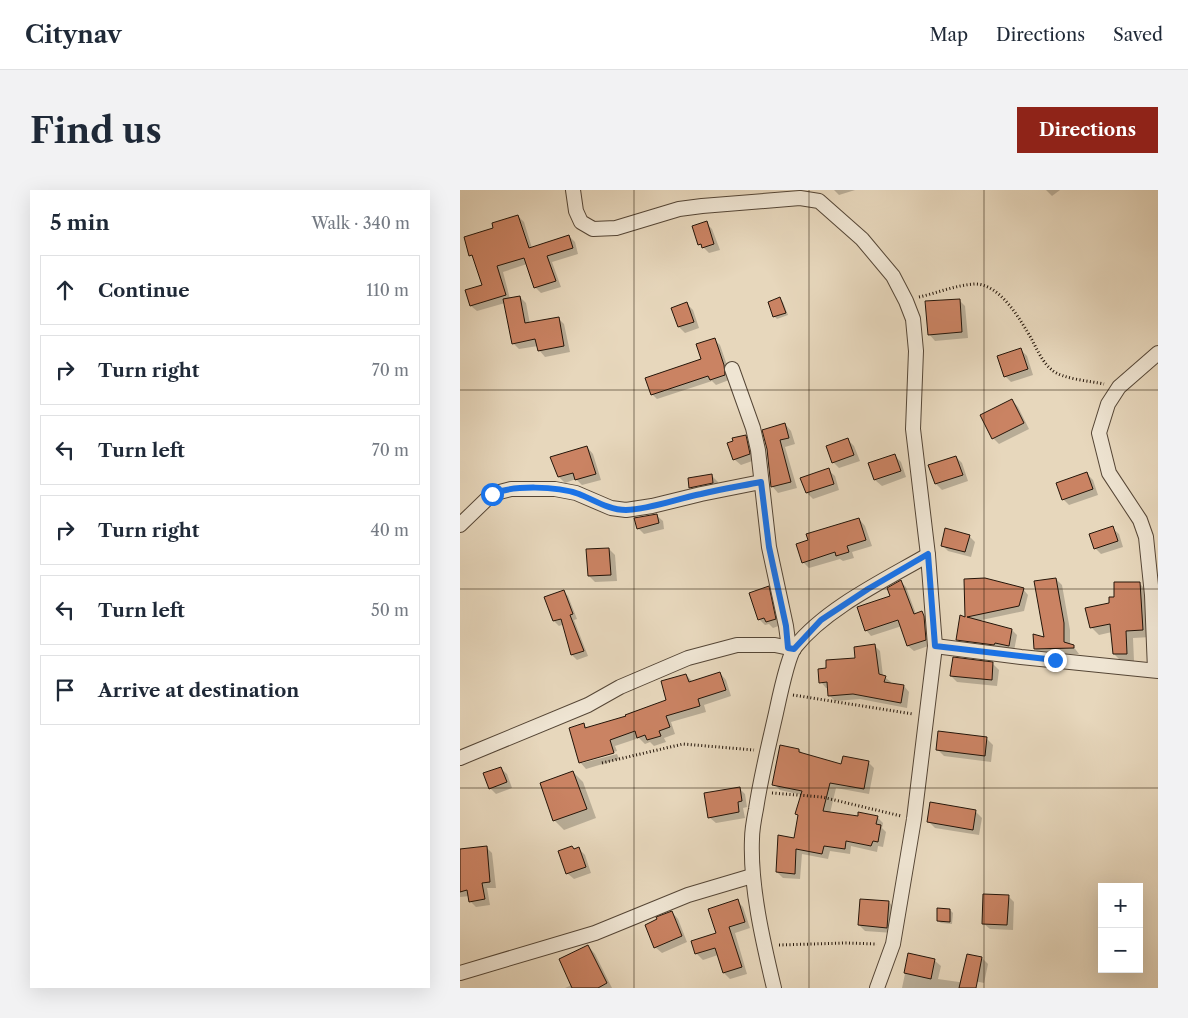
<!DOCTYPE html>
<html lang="en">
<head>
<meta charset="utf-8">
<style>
	:root { --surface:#fff; --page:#f2f2f3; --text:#1f2937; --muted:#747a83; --line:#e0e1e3; --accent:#8f2418 }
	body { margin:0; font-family:"Libre Caslon Text",serif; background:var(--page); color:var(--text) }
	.controls { position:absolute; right:15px; bottom:15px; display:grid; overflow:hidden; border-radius:0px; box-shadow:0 5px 20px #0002 }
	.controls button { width:45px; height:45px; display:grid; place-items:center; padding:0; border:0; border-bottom:1px solid var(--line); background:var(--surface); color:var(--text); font:25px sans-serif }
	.stop { position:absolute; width:15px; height:15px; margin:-11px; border:4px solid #1a73e8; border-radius:50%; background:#fff }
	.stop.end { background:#1a73e8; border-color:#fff; box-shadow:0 1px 5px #0008 }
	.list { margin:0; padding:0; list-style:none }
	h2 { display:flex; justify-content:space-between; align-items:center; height:65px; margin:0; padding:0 20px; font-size:21px }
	h2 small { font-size:16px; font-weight:400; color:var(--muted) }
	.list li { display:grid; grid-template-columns:32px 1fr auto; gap:15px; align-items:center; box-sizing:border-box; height:70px; margin:0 10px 10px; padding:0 10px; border:1px solid var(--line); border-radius:0px }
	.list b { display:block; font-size:19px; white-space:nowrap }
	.list em { font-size:16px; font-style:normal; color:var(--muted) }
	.icon { flex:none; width:28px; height:28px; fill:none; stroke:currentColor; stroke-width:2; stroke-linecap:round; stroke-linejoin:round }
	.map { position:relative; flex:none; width:698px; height:798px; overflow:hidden; border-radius:0px }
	header { display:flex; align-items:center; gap:30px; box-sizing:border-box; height:70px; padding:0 25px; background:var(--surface); border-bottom:1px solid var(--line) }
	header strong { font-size:24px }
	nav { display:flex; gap:28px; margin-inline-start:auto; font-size:18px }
	.intro { display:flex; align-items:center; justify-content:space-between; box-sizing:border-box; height:120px; padding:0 30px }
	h1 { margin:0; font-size:35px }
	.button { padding:12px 22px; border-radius:0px; background:var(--accent); color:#fff; font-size:18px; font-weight:700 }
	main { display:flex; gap:30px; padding:0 30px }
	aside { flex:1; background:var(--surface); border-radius:0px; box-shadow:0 5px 20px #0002 }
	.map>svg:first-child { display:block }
	.shadow { fill:#0003 }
	.building { fill:#ca8363; stroke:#241509 }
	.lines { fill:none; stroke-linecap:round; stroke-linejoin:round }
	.minor-casing { stroke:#554636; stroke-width:16 }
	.path { stroke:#241509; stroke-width:3; stroke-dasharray:1 2.5; stroke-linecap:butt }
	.minor { stroke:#efe5d3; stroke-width:14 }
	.route { stroke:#1a73e8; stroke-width:6 }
	.grid { fill:none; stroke:#241509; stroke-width:1; stroke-opacity:0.55 }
</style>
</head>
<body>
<header>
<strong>Citynav</strong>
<nav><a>Map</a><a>Directions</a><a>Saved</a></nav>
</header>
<div class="intro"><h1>Find us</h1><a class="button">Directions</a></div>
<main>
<aside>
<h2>5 min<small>Walk · 340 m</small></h2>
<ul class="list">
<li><svg class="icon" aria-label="ahead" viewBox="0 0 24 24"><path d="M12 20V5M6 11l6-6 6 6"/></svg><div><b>Continue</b></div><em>110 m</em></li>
<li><svg class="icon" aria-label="right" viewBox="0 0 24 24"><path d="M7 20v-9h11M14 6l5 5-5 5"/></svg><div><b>Turn right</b></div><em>70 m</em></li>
<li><svg class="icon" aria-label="left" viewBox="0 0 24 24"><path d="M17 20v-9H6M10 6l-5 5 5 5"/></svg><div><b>Turn left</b></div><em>70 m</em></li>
<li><svg class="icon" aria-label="right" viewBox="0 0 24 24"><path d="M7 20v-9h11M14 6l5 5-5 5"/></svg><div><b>Turn right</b></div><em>40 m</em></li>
<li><svg class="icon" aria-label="left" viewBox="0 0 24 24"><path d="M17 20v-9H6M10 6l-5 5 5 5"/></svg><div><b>Turn left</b></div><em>50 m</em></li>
<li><svg class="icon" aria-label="arrive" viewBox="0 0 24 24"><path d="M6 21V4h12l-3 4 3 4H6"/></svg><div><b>Arrive at destination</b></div></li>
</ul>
</aside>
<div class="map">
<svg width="698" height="798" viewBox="0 0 698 798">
	<rect width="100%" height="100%" fill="#e7d7bc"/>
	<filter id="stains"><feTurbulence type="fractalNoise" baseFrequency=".004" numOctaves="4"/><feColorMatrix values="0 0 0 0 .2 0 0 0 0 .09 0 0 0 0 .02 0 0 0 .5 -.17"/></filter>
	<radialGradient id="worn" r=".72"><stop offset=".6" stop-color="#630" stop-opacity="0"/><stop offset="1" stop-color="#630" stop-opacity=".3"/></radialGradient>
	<!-- shadow -->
	<g class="shadow">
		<polygon points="374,0 395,0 379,5"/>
		<polygon points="586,0 600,0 592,6"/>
		<polygon points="58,26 64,32 72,58 109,46 115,52 118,64 92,72 101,97 81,103 75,97 67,74 43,82 50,109 60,107 66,113 70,134 98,128 104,134 110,162 85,167 79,160 78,156 59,159 53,153 45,113 17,121 11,116 23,96 15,69 11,65 35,39"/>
		<polygon points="246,33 252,39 260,60 249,63 240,54"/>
		<polygon points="320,109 323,112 328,125 317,129 314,126"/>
		<polygon points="499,110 505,116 508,148 475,151 469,144"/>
		<polygon points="227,114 233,120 239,138 225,143 219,137"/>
		<polygon points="255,150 260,155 269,181 269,190 256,195 252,191 197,209 192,204 243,170"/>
		<polygon points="561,160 567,166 573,185 551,192 545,186"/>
		<polygon points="552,210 558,217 569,239 539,254 533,248"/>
		<polygon points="325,234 331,241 335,254 325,257 337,298 318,303 312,296 308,259"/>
		<polygon points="285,246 291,252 295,270 281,275 274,269"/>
		<polygon points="388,250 394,256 400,271 379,278 373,272"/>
		<polygon points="127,257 133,264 141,290 122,295 116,289 105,293 99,287"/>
		<polygon points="435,266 441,272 446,287 422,296 415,290 410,274"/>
		<polygon points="496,267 502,273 508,291 482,300 476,294"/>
		<polygon points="368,280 375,286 379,300 353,309 347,303"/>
		<polygon points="627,284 633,290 638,305 609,315 603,309"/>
		<polygon points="251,285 258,292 259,299 237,303 231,297"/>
		<polygon points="196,325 203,331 204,339 184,344 178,338"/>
		<polygon points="399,329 405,336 412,356 392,362 394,368 383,371 380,369 349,378 343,372"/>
		<polygon points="652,338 659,344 663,357 641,364 635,358"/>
		<polygon points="509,346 515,352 511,367 488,361 482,355"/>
		<polygon points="149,359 155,365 157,391 135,392 129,386"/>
		<polygon points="596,389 602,395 610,440 610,455 613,456 619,464 581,465 575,459 585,449"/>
		<polygon points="505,390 563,399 568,405 564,421 517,431 552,440 557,445 554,461 540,457 539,459 502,455 497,449 507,428"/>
		<polygon points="441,392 446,397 456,424 462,423 467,428 471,455 454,461 448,456 442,436 411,446 406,440"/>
		<polygon points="679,393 687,401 691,447 673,448 674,471 662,472 654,464 652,442 639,445 631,437 655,408"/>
		<polygon points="308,398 314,404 321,435 313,438 309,434 305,435 299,429"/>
		<polygon points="103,401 108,406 117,429 114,430 128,466 117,470 112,465 104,434 99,436 94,431 86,408"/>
		<polygon points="414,455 420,461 423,486 431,492 430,494 444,496 449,502 447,518 400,509 375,511 369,505 369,498 366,498 361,492 397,469"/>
		<polygon points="532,473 539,480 537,496 497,492 491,486"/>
		<polygon points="260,483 266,490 271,506 244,515 246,522 211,532 215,544 204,548 206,552 194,556 190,552 185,554 179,548 155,556 157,561 122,571 122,573 157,564 159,569 126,579 120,572 124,535 128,539 167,527 208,511 226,485 232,491"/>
		<polygon points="527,549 533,555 531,572 484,566 477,559"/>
		<polygon points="339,560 344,564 382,575 408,572 414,578 409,604 376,598 370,623 399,627 417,627 423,633 422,638 426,642 423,657 418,656 417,662 391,656 390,664 370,661 368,669 342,664 340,689 323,688 317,682 335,649 339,626 336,623 342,605 320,600 314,594"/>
		<polygon points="40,578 47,584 52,598 36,604 30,598"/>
		<polygon points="113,582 123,592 136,628 104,640 95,631 81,594"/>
		<polygon points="279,598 285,604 287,617 283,618 285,628 256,633 249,627"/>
		<polygon points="515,621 522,628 519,645 475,638 468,631"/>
		<polygon points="27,658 32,663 36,698 27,698 30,715 16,717 11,712 10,706 0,707 0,682"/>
		<polygon points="119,659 125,665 131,683 114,689 107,683 115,660"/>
		<polygon points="548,706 554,712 553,740 530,739 523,733"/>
		<polygon points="277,711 283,717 290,738 275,743 287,784 270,789 264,783 258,765 243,770 237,764 258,744"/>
		<polygon points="429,712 435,719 433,743 405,741 399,735"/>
		<polygon points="490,720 493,723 492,734 481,733 478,731"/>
		<polygon points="212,722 218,729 227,752 202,763 195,757"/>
		<polygon points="128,756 135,764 152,798 105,798 112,795"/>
		<polygon points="449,765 474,770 481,776 478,789 506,793 511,798 442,798"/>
		<polygon points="522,768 528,774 524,793 510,790"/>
	</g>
	<!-- building -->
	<g class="building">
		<polygon points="58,25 69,58 109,45 113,58 87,66 96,91 74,98 64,68 37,76 46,105 10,116 5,100 22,95 12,65 9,66 4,47 33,38 32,33"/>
		<polygon points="247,31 254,54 242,58 241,54 238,55 232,36"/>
		<polygon points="60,106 65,133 99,127 104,156 78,161 75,149 52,154 43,109"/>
		<polygon points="320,107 326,123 313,127 308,112"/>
		<polygon points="500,109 502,142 468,145 465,111"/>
		<polygon points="227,112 234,132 218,137 211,118"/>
		<polygon points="255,148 264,175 265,185 250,190 248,186 191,205 185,188 241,169 236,154"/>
		<polygon points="561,158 568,179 544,187 537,166"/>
		<polygon points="552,209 564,233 532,249 520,225"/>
		<polygon points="325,233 329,248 320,250 331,292 311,297 307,259 302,240"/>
		<polygon points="286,245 290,264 273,270 267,253 273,251 272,248"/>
		<polygon points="388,248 394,265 372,273 366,256"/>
		<polygon points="127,256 136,284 115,290 113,283 98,287 90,267"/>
		<polygon points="435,264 441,281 414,290 408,273"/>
		<polygon points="496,266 503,285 475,294 468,275"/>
		<polygon points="369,278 374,294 346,303 340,288"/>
		<polygon points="627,282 633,299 602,310 596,293"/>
		<polygon points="252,284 253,293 229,298 228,288"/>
		<polygon points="197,324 199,333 177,339 174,328"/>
		<polygon points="399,328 406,350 387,356 389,362 376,366 375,362 342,373 336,354 348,350 346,344"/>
		<polygon points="653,336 658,351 634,359 629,344"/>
		<polygon points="485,338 510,345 505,362 481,356"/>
		<polygon points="149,358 151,385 128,386 126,359"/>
		<polygon points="525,388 564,398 559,416 507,427 552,439 549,456 535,453 534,455 496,450 500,425 505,427 504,389"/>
		<polygon points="596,388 604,433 604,452 614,455 614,458 574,459 573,444 584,447 574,391"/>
		<polygon points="441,390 454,424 462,421 464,426 466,450 447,456 438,430 405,441 397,417 430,406 427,398"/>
		<polygon points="654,392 680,392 683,440 666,441 667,464 653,464 650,434 630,438 625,418 649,413 649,407 654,407"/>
		<polygon points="309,396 316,429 306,432 304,428 298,430 289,403"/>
		<polygon points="104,400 113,424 110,425 124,461 111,465 101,429 93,431 84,407"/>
		<polygon points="415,454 419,484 426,486 424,492 444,495 441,513 393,504 368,506 367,492 359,493 358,479 366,478 366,470 395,468 394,457"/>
		<polygon points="493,467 533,472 532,490 490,486"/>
		<polygon points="260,482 266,500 238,509 240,516 206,526 210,537 199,541 201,546 187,550 185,545 177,548 175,541 150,550 154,563 119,573 109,538 124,533 125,538 166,526 165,525 206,510 201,491 226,484 229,492"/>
		<polygon points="478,541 527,547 525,566 476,560"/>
		<polygon points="320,555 339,559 339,562 381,574 383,566 409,571 404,599 370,593 363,621 398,626 398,622 418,626 416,634 421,635 418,652 413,651 411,656 386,651 385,659 364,656 362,664 336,659 335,684 316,682 318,645 334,648 338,625 335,624 342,601 312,595"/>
		<polygon points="41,577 47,592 29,599 23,583"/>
		<polygon points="113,581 127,619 93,631 80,593"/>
		<polygon points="280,597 282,611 278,612 279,622 248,628 244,603"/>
		<polygon points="470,612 516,620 513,640 467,632"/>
		<polygon points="27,656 30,692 22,693 25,709 9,712 7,700 0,702 0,659"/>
		<polygon points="112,656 114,659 119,657 126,677 106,684 98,661"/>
		<polygon points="523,704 549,705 547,735 522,734"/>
		<polygon points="278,709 285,732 269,737 282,777 263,783 255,758 235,764 231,751 256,743 248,719"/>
		<polygon points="400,709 429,711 427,738 398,735"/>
		<polygon points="477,718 490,719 490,732 477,731"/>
		<polygon points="212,721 222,746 194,758 185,735 197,729 196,727"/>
		<polygon points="128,755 147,793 138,798 112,798 99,769"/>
		<polygon points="448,763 475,769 471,789 444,783"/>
		<polygon points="507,764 522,767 516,798 499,798"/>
	</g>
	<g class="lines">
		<defs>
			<g id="minor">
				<polyline points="113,0 116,21 121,32 133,39 156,38 219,19 242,16 340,8 359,11 402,49 433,86 446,111 453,129 456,161 453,239 468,365 475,456 454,629 433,754 417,798"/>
				<polyline points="272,179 293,238 298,260 309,357 326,436 329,458"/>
				<polyline points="0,335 32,304 51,299 95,299 116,303 151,318 166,320 192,316 241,304 301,292"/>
				<polyline points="475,456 561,467 698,481"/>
				<polyline points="695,480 692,405 686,347 680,330 649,283 639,243 648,214 659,197 698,163"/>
				<polyline points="0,568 128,515 160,497 228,468 277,455 315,455 334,459"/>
				<polyline points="0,783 135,743 228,705 292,686"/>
				<path d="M 314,798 C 303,752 290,696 292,649 C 292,639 294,629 296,619 C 301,586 309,554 316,523 C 319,509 328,466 335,457 C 366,418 425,390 468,365"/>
			</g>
		</defs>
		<!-- minor casing -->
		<use href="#minor" class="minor-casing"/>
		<!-- path -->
		<g class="path">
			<path d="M 459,107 C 477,103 496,95 515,94 C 540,94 560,129 571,148 C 577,159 582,172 592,180 C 602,189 630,191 644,194"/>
			<polyline points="333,505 453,524"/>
			<polyline points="142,573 223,554 294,560"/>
			<polyline points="312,603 362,607 441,626"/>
			<polyline points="319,755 386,753 417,754"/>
		</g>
		<!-- minor -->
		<use href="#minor" class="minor"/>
	</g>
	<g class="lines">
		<!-- route -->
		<path class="route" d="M 32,304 C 53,295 97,296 119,304 C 134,310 149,320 166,320 C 191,319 216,309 241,304 C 261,299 281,296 301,292 L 309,357 L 326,436 L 328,458 L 334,459 L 361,430 L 408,399 L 468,364 L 475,456 L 595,470"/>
	</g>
	<!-- grid -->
	<path class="grid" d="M 174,0 L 174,798M 349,0 L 349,798M 524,0 L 524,798M 0,200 L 698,200M 0,399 L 698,399M 0,598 L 698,598"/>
	<rect width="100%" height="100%" filter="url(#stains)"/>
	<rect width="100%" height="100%" fill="url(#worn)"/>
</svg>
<div class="controls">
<button>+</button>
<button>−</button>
</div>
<div class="stop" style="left:32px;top:304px"></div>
<div class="stop end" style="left:595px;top:470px"></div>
</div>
</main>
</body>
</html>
